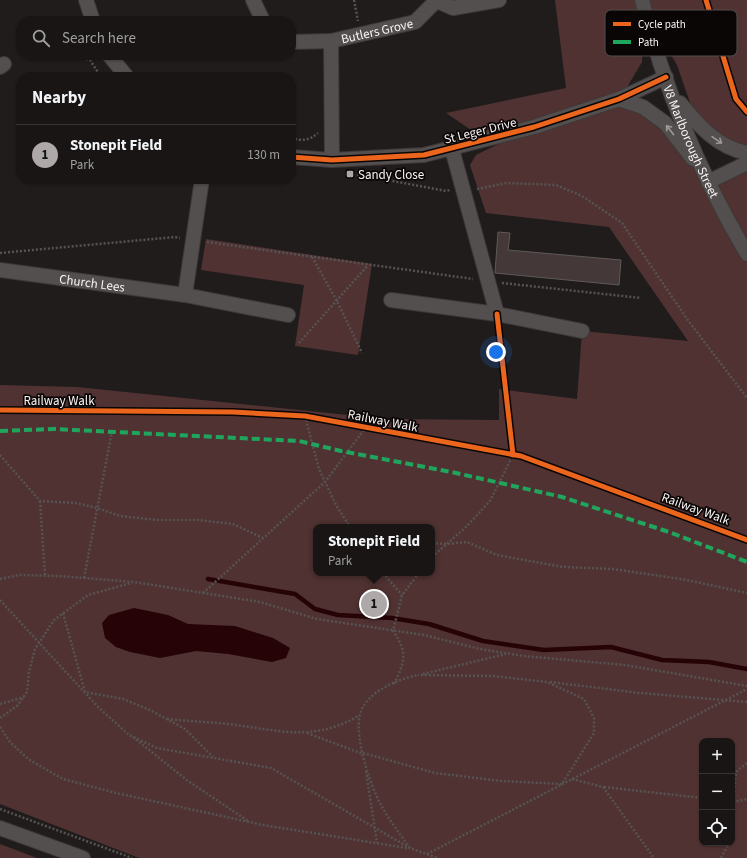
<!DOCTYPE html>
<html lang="en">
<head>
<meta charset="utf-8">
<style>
	:root { --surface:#191515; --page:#221e1e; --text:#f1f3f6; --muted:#9f9fa0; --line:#373434; --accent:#aea8a8 }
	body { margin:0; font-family:"Source Sans 3",sans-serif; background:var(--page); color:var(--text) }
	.controls { position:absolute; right:12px; bottom:12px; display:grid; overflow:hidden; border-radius:8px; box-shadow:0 1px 3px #0004 }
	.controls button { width:36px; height:36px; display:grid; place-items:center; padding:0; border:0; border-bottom:1px solid var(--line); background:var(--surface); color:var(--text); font:20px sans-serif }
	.you { position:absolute; left:496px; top:352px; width:14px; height:14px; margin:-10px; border:3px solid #fff; border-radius:50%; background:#1a73e8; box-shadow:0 0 0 6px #1a73e833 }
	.badge { display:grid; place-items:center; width:26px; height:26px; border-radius:50%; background:var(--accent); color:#111; font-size:13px; font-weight:700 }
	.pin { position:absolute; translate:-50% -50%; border:2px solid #fff; box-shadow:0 1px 4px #0006 }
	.popup { position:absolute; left:313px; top:524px; width:122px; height:52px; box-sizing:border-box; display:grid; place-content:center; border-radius:8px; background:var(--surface); filter:drop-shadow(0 1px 3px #0005); font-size:13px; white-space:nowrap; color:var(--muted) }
	.popup b { font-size:15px; color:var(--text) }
	.popup::after { content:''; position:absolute; left:50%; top:100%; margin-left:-8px; border:8px solid transparent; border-top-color:var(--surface) }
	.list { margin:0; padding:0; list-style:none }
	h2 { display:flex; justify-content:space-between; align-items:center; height:52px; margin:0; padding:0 16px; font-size:17px }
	h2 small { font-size:13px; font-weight:400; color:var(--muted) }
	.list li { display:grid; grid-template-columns:26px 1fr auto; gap:12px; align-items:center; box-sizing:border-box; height:60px; padding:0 16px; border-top:1px solid var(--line) }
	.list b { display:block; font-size:15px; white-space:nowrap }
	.list p { margin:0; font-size:13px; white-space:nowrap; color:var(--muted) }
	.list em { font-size:13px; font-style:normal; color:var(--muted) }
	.icon { flex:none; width:22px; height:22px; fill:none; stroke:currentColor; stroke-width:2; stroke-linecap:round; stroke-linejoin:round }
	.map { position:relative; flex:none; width:747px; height:858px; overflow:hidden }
	.search { position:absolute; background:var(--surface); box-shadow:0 1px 3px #0004; left:16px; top:16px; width:280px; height:44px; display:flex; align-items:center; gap:10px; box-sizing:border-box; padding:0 14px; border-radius:16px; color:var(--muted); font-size:15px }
	.panel { position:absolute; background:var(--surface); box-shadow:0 1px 3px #0004; left:16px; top:72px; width:280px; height:112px; border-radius:16px }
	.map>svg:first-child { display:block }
	.green { fill:#503232; fill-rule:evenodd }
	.water { fill:#260306 }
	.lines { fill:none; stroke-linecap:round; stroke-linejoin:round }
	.stream { stroke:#260306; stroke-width:4.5 }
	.building { fill:#443838; stroke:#5f5a5a }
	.minor-casing { stroke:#3d3939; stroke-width:16 }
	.path { stroke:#575353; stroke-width:2.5; stroke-dasharray:2 2; stroke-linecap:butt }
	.minor { stroke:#534f4f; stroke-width:14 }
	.quiet { stroke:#20a55d; stroke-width:4; stroke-dasharray:8 4; stroke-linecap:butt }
	.cycleway-casing { stroke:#0a0606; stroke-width:8 }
	.cycleway { stroke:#eb651d; stroke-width:5 }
	.oneway { stroke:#9e9999 }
	.poi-dot { fill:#aea8a8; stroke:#0a0606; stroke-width:1.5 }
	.labels { text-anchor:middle; stroke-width:3.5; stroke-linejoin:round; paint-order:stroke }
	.street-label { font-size:13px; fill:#faf3f3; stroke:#0a0606 }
	.poi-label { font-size:13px; fill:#faf3f3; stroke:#0a0606; text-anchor:start }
	.key { fill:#0a0606; stroke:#524d4d; stroke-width:1 }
	.key-label { font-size:11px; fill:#faf3f3 }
</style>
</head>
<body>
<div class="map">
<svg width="747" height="858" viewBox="0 0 747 858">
	<rect width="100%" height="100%" fill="#211c1c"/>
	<!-- green -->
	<g class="green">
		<path d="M 555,0 L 747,0 L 747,153 L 698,126 L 677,65 L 644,9 L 642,62 L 620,99 L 643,107 L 708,182 L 747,163 L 747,858 L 139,858 L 0,804 L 0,385 L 77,387 L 386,419 L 499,420 L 499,389 L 577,399 L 582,331 L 688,341 L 609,227 L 486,213 L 470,165 L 476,155 L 533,127 L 477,134 L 446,113 L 566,88 ZM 316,527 L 432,527 L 432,573 L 316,573 ZM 702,741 L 732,741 L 732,843 L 702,843 Z"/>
		<polygon points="206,239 372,264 358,355 295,346 304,285 201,270"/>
		<polygon points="0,844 37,858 0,858"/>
	</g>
	<!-- water -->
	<polygon class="water" points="134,608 168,615 188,624 235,626 273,638 290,648 286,658 272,662 228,654 196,651 160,658 130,652 116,647 105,638 102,623 109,615"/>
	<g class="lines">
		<!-- stream -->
		<polyline class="stream" points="208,579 295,594 315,609 338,615 392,618 429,624 483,641 544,650 611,647 662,660 709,662 747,669"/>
	</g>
	<!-- building -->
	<polygon class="building" points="498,232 510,233 508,250 621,260 619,285 495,273"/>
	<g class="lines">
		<defs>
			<g id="minor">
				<polyline points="86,0 93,21"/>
				<polyline points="253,0 263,21"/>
				<path id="s1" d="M 642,0 C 663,86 702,178 747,254"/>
				<polyline points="437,1 453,8 499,0"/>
				<polyline points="291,42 331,41"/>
				<polyline points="109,55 127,77"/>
				<polyline points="0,67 4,64"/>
				<polyline points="619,99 643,107 665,123 693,159"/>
				<path d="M 680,103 C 699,126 717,147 747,153"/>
				<polyline points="452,149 497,314 582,331"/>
				<polyline points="291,157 332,160 424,155 534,127 619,99 666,77"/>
				<path id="s2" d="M 332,160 L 331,41 L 415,22 L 437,0"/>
				<polyline points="202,179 185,295 288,315"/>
				<polyline points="708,182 747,163"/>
				<path id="s3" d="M 0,270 L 185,295"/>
				<polyline points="391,300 497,314"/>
				<polyline points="0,828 83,858"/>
			</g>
		</defs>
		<!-- minor casing -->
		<use href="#minor" class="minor-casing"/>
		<!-- path -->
		<g class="path">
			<polyline points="354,0 358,21"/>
			<polyline points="78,57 90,60 101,77"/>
			<path d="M 291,138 C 302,141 309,141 318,133"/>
			<polyline points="345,174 377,178 446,191 450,190"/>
			<polyline points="477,189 507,183 556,185 582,196 622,223 687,319 747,398"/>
			<polyline points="207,242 473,279"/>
			<polyline points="0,253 175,237 180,238"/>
			<polyline points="312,257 337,301 362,353"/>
			<polyline points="502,283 641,298"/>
			<polyline points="299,343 368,265"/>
			<polyline points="305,416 319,469 336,505 350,527"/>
			<polyline points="0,455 40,501 76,503 97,508 120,516 157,520 198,520 233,524 263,538"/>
			<polyline points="40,501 45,575"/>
			<polyline points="432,543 446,544 467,542 497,555 563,567 613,569 687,580 747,593"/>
			<polyline points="432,557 466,527 490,501 513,455"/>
			<polyline points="383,573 402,595"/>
			<polyline points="84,578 112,431"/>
			<polyline points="0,579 19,575 59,576 134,582 260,602 317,619 424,635 480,649 523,656 625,665 747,686"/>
			<polyline points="203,593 325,482 366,427"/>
			<polyline points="0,600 98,707 129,735 157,748 271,768 410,848 437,858"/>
			<polyline points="63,613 85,692 123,699 150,710 185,729 213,757"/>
			<polyline points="423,674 506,654"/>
			<polyline points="550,682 640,693 747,702"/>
			<path d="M 394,684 C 405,662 408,652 393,631 L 402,595 L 419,573"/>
			<polyline points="0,704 24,697"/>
			<polyline points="0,718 17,706 27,692 29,672 35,649 54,620 88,595 131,583"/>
			<path d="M 167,719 C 188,721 208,722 228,724 C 278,730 313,743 360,715"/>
			<polyline points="0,727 10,742 28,759 63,779 116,793 263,825 407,848"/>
			<polyline points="307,733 363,754"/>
			<polyline points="133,737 188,781 248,821"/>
			<polyline points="363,753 435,773 501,781 562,784 594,733 594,718 584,699 547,682 493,676 418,675"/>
			<polyline points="747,763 736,772 733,802 747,799"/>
			<polyline points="366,771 377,843"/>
			<polyline points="572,779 603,787 654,858"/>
			<polyline points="604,787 702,798"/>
			<polyline points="0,809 132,858"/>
			<polyline points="732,812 732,802"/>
			<path d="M 410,848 C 400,834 389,820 381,805 C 370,785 354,737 360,714 C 366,692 398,679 418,675"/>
			<polyline points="427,854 747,689"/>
			<polyline points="721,858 729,843"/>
		</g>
		<!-- minor -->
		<use href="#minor" class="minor"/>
		<!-- quiet -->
		<polyline class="quiet" points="0,431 54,429 299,441 341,451 456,473 562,497 669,532 747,562"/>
		<defs>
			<g id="cycleway">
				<polyline points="706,0 736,99 747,112"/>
				<polyline points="291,157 332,160 424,155 534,127 619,99 666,77"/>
				<polyline points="497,314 513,455"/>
				<polyline points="0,410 233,412 305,416 521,456 747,540"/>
			</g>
		</defs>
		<!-- cycleway casing -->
		<use href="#cycleway" class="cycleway-casing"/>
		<!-- cycleway -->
		<use href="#cycleway" class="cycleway"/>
	</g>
	<!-- one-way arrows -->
	<defs><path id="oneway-shaft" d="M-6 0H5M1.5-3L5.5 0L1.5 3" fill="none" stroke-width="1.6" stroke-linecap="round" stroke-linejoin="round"/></defs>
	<g class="oneway">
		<use href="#oneway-shaft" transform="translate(670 130) rotate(-128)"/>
		<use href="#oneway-shaft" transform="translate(717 140) rotate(34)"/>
	</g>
	<!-- markers -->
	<rect class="poi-dot" x="346" y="170" width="8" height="8" rx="2"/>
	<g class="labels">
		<!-- street labels -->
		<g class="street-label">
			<text dy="5" stroke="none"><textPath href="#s2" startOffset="166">Butlers Grove</textPath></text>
			<text transform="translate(480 130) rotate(-14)" y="5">St Leger Drive</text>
			<text dy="5" stroke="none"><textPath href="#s1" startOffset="150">V8 Marlborough Street</textPath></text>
			<text dy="5" stroke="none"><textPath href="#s3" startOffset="93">Church Lees</textPath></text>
			<text x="59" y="405">Railway Walk</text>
			<text transform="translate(383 420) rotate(11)" y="5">Railway Walk</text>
			<text transform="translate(696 508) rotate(20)" y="5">Railway Walk</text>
		</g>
		<!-- poi labels -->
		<g class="poi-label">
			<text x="358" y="179">Sandy Close</text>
		</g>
	</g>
	<!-- legend -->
	<rect x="605" y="10" width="132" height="46" rx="6" class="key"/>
	<rect x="613" y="22" width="18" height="4" fill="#eb651d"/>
	<rect x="613" y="40" width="18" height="4" fill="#20a55d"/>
	<g class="key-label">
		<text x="638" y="28">Cycle path</text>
		<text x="638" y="46">Path</text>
	</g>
</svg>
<div class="controls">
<button>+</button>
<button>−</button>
<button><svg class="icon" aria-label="locate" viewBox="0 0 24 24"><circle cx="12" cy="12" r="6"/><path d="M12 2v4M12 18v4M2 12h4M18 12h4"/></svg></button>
</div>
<div class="you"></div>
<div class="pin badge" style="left:374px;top:604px">1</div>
<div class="popup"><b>Stonepit Field</b>Park</div>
<div class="search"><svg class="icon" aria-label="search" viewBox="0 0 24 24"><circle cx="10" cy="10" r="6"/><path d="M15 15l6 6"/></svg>Search here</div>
<section class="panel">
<h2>Nearby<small></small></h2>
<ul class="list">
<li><span class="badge">1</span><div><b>Stonepit Field</b><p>Park</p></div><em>130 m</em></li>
</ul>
</section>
</div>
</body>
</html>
